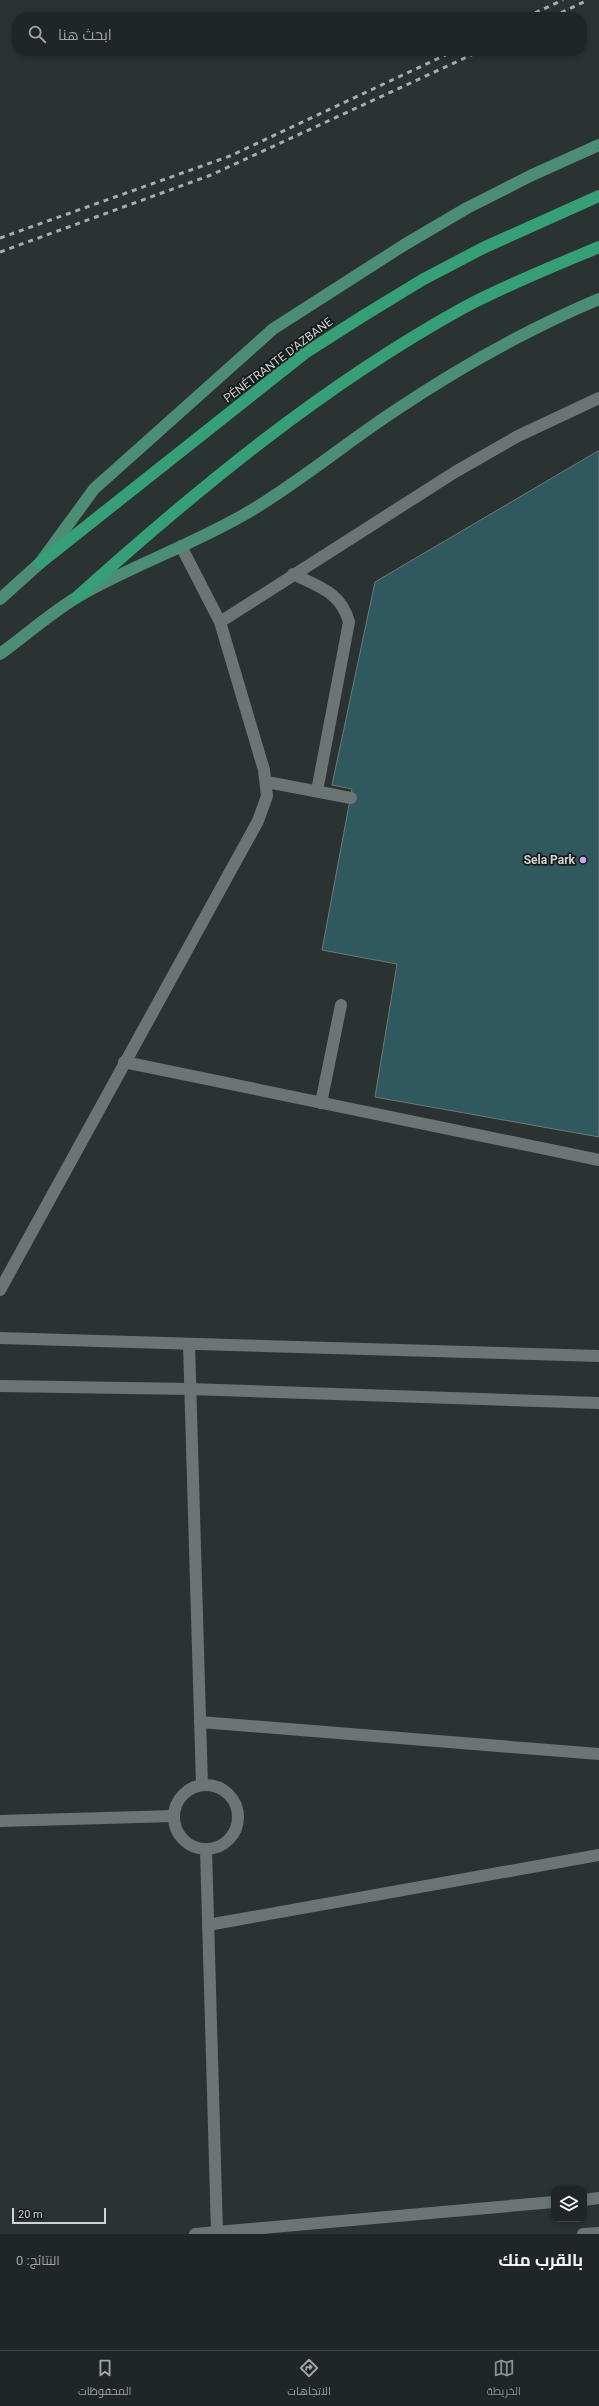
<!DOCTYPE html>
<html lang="ar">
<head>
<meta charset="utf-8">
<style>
	:root { --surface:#202626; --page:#2d3232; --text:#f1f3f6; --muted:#a2a5a7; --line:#3d4343; --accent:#8c9099 }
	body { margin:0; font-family:Roboto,Cairo,sans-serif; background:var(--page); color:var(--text); direction:rtl }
	.controls { position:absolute; right:12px; bottom:12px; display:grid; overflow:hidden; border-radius:8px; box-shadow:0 2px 6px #0003 }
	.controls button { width:36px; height:36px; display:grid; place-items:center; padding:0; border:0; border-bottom:1px solid var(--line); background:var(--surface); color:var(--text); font:20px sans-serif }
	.scale { position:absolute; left:12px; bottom:10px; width:94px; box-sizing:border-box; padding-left:4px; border:2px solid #d0d5d4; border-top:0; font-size:11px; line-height:14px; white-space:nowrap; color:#d0d5d4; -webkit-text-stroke:3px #161919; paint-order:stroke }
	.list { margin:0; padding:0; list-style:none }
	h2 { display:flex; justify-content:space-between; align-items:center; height:52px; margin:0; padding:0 16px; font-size:17px }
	h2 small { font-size:13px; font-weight:400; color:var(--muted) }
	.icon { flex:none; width:22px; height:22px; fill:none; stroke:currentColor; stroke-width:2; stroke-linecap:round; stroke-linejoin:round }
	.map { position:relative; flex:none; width:599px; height:2234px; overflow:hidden; direction:ltr }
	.search { position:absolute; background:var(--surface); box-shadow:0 2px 6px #0003; left:12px; right:12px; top:12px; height:44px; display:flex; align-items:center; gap:10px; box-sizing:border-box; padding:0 14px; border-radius:16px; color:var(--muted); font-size:15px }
	.sheet { height:116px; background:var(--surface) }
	nav { display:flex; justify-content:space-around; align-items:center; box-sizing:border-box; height:56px; border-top:1px solid var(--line); background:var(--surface); font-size:11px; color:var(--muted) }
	nav a { display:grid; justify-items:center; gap:2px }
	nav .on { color:var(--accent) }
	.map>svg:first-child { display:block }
	.building { fill:#2f585f; stroke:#6f787a }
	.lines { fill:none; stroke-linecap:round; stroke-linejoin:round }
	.minor { stroke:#6b7573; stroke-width:12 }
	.major { stroke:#4b8e75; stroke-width:12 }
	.highway { stroke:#369f77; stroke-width:12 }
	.rail { stroke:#a7adac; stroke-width:3; stroke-dasharray:5 5; stroke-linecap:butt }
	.poi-dot { fill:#c5a6f0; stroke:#161919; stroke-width:1.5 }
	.labels { text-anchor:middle; stroke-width:3.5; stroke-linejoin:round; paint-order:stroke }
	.street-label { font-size:12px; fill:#d0d5d4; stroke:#161919 }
	.poi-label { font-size:12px; font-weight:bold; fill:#d0d5d4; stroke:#161919; text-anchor:end }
</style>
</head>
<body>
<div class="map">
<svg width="599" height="2234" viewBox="0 0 599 2234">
	<rect width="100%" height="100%" fill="#2a3332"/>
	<!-- building -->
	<polygon class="building" points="598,451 599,451 599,1137 375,1097 397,964 322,950 352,789 332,785 375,582"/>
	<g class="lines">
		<!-- minor -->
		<g class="minor">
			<path d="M 293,574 C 319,587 341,592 349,622 L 317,791"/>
			<polyline points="220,622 455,472 518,436 599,398"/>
			<polyline points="267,782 351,798"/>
			<polyline points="124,1062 599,1160"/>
			<polyline points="321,1103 341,1005"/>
			<polyline points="0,1290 258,821 267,796 264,770 220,622 181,546"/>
			<polyline points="0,1338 599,1356"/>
			<polyline points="189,1344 202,1785"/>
			<polyline points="0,1386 190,1389 599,1403"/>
			<polyline points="200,1722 599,1754"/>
			<circle cx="206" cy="1817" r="32"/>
			<polyline points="0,1821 174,1816"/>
			<polyline points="206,1849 217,2232"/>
			<polyline points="208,1925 599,1855"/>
			<polyline points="584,2200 599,2198"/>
			<polyline points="195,2234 554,2202"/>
			<polyline points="583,2234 599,2233"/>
		</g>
		<!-- major -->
		<g class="major">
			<polyline points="0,599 40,563 94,489 273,329 404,245 467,208 530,176 599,145"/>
			<path d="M 0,654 C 26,635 52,612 79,596 C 135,564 197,543 252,510 C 302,480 347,442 396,410 C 460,367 528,329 599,299"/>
		</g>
		<!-- highway -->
		<g class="highway">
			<polyline points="40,563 305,353 363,316 422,280 483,248 599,196"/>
			<path d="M 77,597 C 196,490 322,386 463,308 C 506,285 554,266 599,247"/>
		</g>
		<!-- rail -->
		<g class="rail">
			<polyline points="526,17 563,0"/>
			<polyline points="552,17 588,0"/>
			<polyline points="0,238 230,156 454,51"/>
			<polyline points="0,252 211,175 480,51"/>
		</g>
	</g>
	<!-- markers -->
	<circle class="poi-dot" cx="583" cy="860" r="4"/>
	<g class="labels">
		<!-- street labels -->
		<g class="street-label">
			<text transform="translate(278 360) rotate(-37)" y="4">PÉNÉTRANTE D'AZBANE</text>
		</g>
		<!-- poi labels -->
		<g class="poi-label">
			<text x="575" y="864">Sela Park</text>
		</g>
	</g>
</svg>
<div class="controls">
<button><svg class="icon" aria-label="layers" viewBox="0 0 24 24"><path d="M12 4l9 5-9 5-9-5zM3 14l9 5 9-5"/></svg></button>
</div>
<div class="scale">20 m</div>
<div class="search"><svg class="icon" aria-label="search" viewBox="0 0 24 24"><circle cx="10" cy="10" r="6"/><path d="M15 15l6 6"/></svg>ابحث هنا</div>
</div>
<section class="sheet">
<h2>بالقرب منك<small>النتائج: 0</small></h2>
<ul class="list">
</ul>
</section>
<nav>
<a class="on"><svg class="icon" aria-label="map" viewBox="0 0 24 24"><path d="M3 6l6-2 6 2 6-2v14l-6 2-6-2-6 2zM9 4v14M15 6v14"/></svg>الخريطة</a>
<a><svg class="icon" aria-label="directions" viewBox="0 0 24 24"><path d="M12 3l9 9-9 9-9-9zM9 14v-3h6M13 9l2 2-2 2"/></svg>الاتجاهات</a>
<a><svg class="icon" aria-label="saved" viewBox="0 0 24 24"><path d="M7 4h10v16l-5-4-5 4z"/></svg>المحفوظات</a>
</nav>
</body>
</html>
